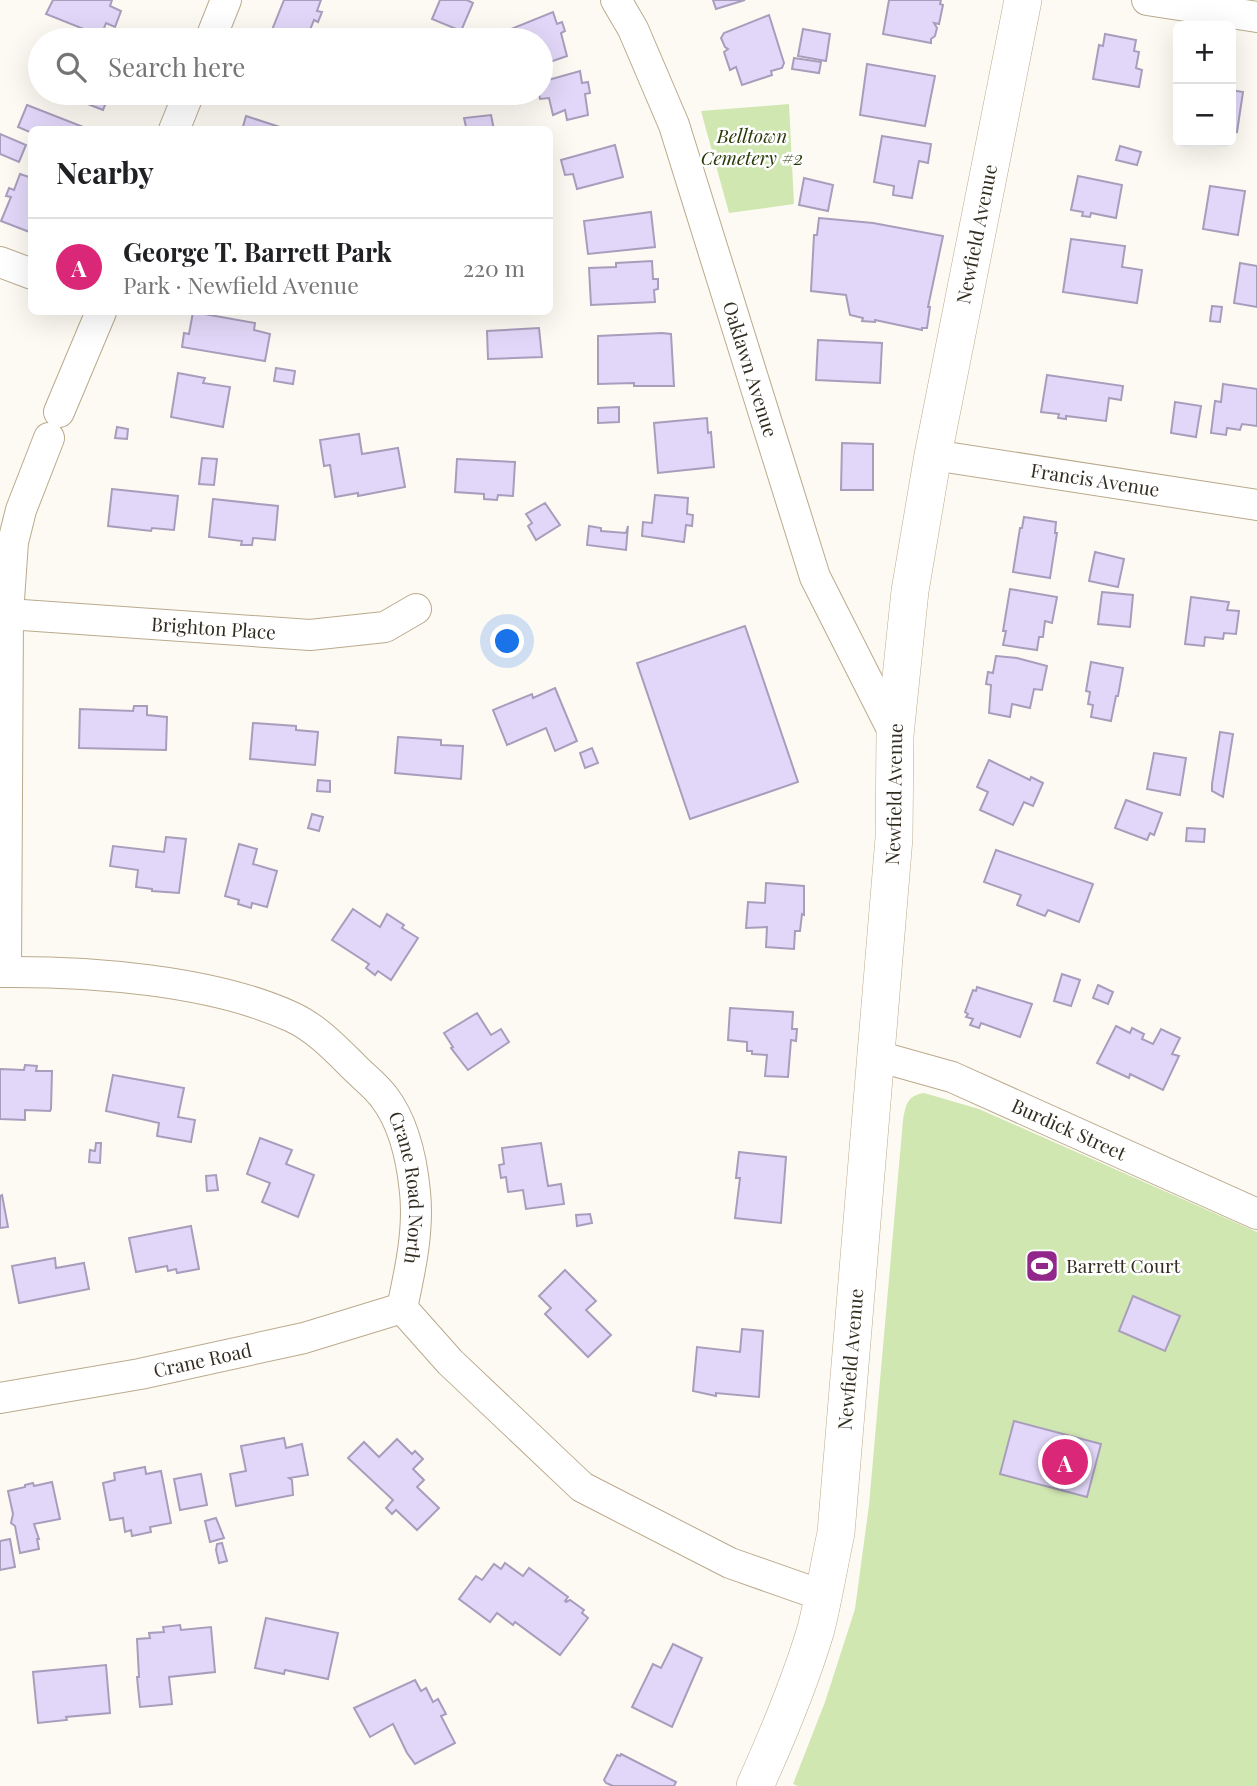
<!DOCTYPE html>
<html lang="en">
<head>
<meta charset="utf-8">
<style>
	:root { --surface:#fff; --page:#f6f6f6; --text:#202124; --muted:#757577; --line:#e0e0e0; --accent:#db2777 }
	body { margin:0; font-family:"Playfair Display",serif; background:var(--page); color:var(--text) }
	.controls { position:absolute; right:21px; top:21px; display:grid; overflow:hidden; border-radius:10px; box-shadow:0 7px 28px #0002 }
	.controls button { width:63px; height:63px; display:grid; place-items:center; padding:0; border:0; border-bottom:2px solid var(--line); background:var(--surface); color:var(--text); font:35px sans-serif }
	.you { position:absolute; left:508px; top:642px; width:24px; height:24px; margin:-18px; border:5px solid #fff; border-radius:50%; background:#1a73e8; box-shadow:0 0 0 10px #1a73e833 }
	.badge { display:grid; place-items:center; width:46px; height:46px; border-radius:50%; background:var(--accent); color:#fff; font-size:23px; font-weight:700 }
	.pin { position:absolute; translate:-50% -50%; border:4px solid #fff; box-shadow:0 2px 7px #0006 }
	.list { margin:0; padding:0; list-style:none }
	h2 { display:flex; justify-content:space-between; align-items:center; height:91px; margin:0; padding:0 28px; font-size:30px }
	h2 small { font-size:23px; font-weight:400; color:var(--muted) }
	.list li { display:grid; grid-template-columns:46px 1fr auto; gap:21px; align-items:center; box-sizing:border-box; height:98px; padding:0 28px; border-top:2px solid var(--line) }
	.list b { display:block; font-size:26px; white-space:nowrap }
	.list p { margin:0; font-size:23px; white-space:nowrap; color:var(--muted) }
	.list em { font-size:23px; font-style:normal; color:var(--muted) }
	.icon { flex:none; width:38px; height:38px; fill:none; stroke:currentColor; stroke-width:2; stroke-linecap:round; stroke-linejoin:round }
	.map { position:relative; flex:none; width:1257px; height:1786px; overflow:hidden }
	.search { position:absolute; background:var(--surface); box-shadow:0 7px 28px #0002; left:28px; top:28px; width:525px; height:77px; display:flex; align-items:center; gap:18px; box-sizing:border-box; padding:0 24px; border-radius:38px; color:var(--muted); font-size:26px }
	.panel { position:absolute; background:var(--surface); box-shadow:0 7px 28px #0002; left:28px; top:126px; width:525px; height:189px; border-radius:10px }
	.map>svg:first-child { display:block }
	.green { fill:#d1e7b2 }
	.building { fill:#e2d7f8; stroke:#a89ebc; stroke-width:2 }
	.lines { fill:none; stroke-linecap:round; stroke-linejoin:round }
	.minor-casing { stroke:#baaa8c; stroke-width:32 }
	.major-casing { stroke:#baaa8c; stroke-width:38 }
	.minor { stroke:#fff; stroke-width:30 }
	.major { stroke:#fff; stroke-width:37 }
	.labels { text-anchor:middle; stroke-width:5; stroke-linejoin:round; paint-order:stroke }
	.park-label { font-size:19px; font-style:italic; fill:#293a07; stroke:#fff }
	.street-label { font-size:19px; fill:#332d21; stroke:#fff }
	.poi-label { font-size:19px; fill:#332d21; stroke:#fff; text-anchor:start }
</style>
</head>
<body>
<div class="map">
<svg width="1257" height="1786" viewBox="0 0 1257 1786">
	<rect width="100%" height="100%" fill="#fdfaf4"/>
	<!-- green -->
	<g class="green">
		<polygon points="789,104 794,204 729,213 701,111"/>
		<path d="M 924,1093 L 979,1109 L 1257,1232 L 1257,1786 L 798,1786 L 793,1784 L 825,1702 L 855,1609 L 869,1505 L 903,1120 C 906,1104 907,1096 924,1093 Z"/>
	</g>
	<!-- building -->
	<g class="building">
		<polygon points="53,0 112,0 110,6 121,11 115,27 106,23 101,36 46,14"/>
		<polygon points="284,0 321,0 317,11 322,12 318,22 314,20 306,40 268,40"/>
		<polygon points="440,0 467,0 473,3 461,31 432,19"/>
		<polygon points="713,0 745,0 716,9"/>
		<polygon points="889,0 941,0 940,4 943,5 939,24 934,23 937,28 935,36 931,39 931,43 883,34"/>
		<polygon points="553,12 557,24 562,22 565,31 561,33 567,56 547,63 543,53 541,54 541,40 516,40 511,29"/>
		<polygon points="769,15 784,63 782,68 771,71 772,75 742,85 736,67 730,70 724,52 728,49 725,47 721,38 724,33"/>
		<polygon points="803,29 830,34 826,61 798,56"/>
		<polygon points="422,30 448,40 418,40"/>
		<polygon points="1105,34 1136,40 1134,51 1139,52 1136,68 1142,70 1139,87 1093,79 1099,45 1103,46"/>
		<polygon points="794,58 821,62 819,73 792,69"/>
		<polygon points="867,64 935,76 925,126 860,115"/>
		<polygon points="580,71 582,83 588,82 590,93 585,94 588,115 567,120 565,110 553,115 549,98 540,99 539,93 541,93 541,82"/>
		<polygon points="1231,90 1243,92 1237,132 1231,131"/>
		<polygon points="59,93 110,93 103,110"/>
		<polygon points="27,105 86,128 85,130 32,130 32,133 18,127"/>
		<polygon points="491,115 494,130 451,130 466,127 464,118"/>
		<polygon points="246,116 289,130 242,130"/>
		<polygon points="0,134 26,145 19,162 0,154"/>
		<polygon points="882,136 931,144 928,163 919,161 912,198 893,195 894,186 874,182"/>
		<polygon points="615,145 623,177 577,189 573,174 565,175 561,160"/>
		<polygon points="1120,146 1141,152 1137,165 1116,160"/>
		<polygon points="20,174 32,178 32,233 1,221 11,197 6,196 9,188 14,190"/>
		<polygon points="1078,176 1122,185 1116,218 1091,213 1090,217 1082,216 1083,212 1071,210"/>
		<polygon points="804,178 833,185 828,211 799,205"/>
		<polygon points="1210,186 1245,191 1238,235 1203,229"/>
		<polygon points="651,212 655,247 588,254 584,221"/>
		<polygon points="819,218 873,223 943,236 928,307 930,307 927,328 922,328 922,330 875,320 875,322 862,321 863,318 850,315 846,295 811,291 814,235 817,235"/>
		<polygon points="1071,239 1125,246 1122,267 1142,270 1137,303 1063,292"/>
		<polygon points="652,261 653,279 658,279 658,289 654,290 655,302 591,305 589,268 616,267 616,263"/>
		<polygon points="1240,263 1257,266 1257,307 1234,303"/>
		<polygon points="1212,306 1222,307 1220,322 1210,321"/>
		<polygon points="193,312 255,323 254,330 270,334 265,361 182,347 184,333 189,334"/>
		<polygon points="539,328 542,357 488,359 487,331"/>
		<polygon points="662,333 671,334 674,386 634,386 634,383 598,384 598,336"/>
		<polygon points="818,340 882,343 880,383 816,380"/>
		<polygon points="276,368 295,371 293,384 274,381"/>
		<polygon points="178,373 205,378 203,383 230,387 223,427 171,417"/>
		<polygon points="1047,375 1123,386 1121,400 1109,398 1106,421 1066,416 1066,419 1058,418 1059,414 1041,412"/>
		<polygon points="1223,384 1257,389 1257,426 1242,424 1240,430 1227,428 1226,435 1211,433 1215,401 1221,402"/>
		<polygon points="1175,402 1201,406 1196,437 1171,433"/>
		<polygon points="619,407 619,422 598,423 598,408"/>
		<polygon points="707,418 708,433 711,432 714,467 658,473 654,423"/>
		<polygon points="117,427 128,429 127,439 115,438"/>
		<polygon points="359,434 362,454 398,448 405,487 358,496 358,493 335,497 330,465 324,466 320,440"/>
		<polygon points="842,443 873,444 873,490 841,490"/>
		<polygon points="202,458 217,459 214,485 199,484"/>
		<polygon points="457,459 515,462 513,496 498,495 497,500 484,499 484,494 455,492"/>
		<polygon points="112,489 178,496 174,530 152,528 151,531 108,526"/>
		<polygon points="655,495 688,498 687,514 693,515 692,526 686,525 684,542 642,536 643,522 652,523"/>
		<polygon points="213,499 278,506 275,540 253,538 252,545 241,545 242,541 209,537"/>
		<polygon points="545,503 560,525 536,540 528,526 532,523 526,514"/>
		<polygon points="1024,517 1056,522 1055,533 1057,533 1050,578 1013,572 1020,528 1022,528"/>
		<polygon points="589,526 601,528 601,531 626,533 628,526 626,550 587,545"/>
		<polygon points="1095,552 1124,559 1118,587 1089,581"/>
		<polygon points="1010,589 1057,597 1052,623 1045,621 1043,637 1039,637 1037,650 1003,645 1006,631 1003,631"/>
		<polygon points="1102,592 1133,595 1130,627 1098,624"/>
		<polygon points="1191,597 1229,602 1227,610 1239,611 1236,634 1224,633 1223,639 1205,637 1204,646 1185,644"/>
		<polygon points="745,626 798,782 690,819 637,663"/>
		<polygon points="996,656 1017,658 1047,666 1042,690 1034,689 1030,708 1012,704 1010,717 989,713 991,685 986,684 988,672 993,673"/>
		<polygon points="1091,662 1123,668 1118,696 1116,696 1111,721 1091,717 1093,705 1088,704 1090,692 1086,691"/>
		<polygon points="555,688 577,741 555,751 546,728 507,745 493,710 532,694 533,698"/>
		<polygon points="134,706 147,706 147,715 167,717 166,750 79,748 80,709 133,711"/>
		<polygon points="253,723 296,726 296,730 318,732 315,765 250,759"/>
		<polygon points="1220,732 1233,734 1223,797 1212,791 1212,784"/>
		<polygon points="398,737 441,740 441,745 463,746 461,779 395,773"/>
		<polygon points="592,748 598,763 585,768 580,753"/>
		<polygon points="1154,753 1186,758 1180,795 1147,789"/>
		<polygon points="989,760 1030,780 1031,777 1043,783 1033,806 1024,802 1013,825 980,810 988,792 977,787"/>
		<polygon points="318,780 330,781 330,792 317,791"/>
		<polygon points="1126,800 1162,813 1154,835 1150,833 1147,840 1115,828"/>
		<polygon points="312,814 323,817 319,831 308,828"/>
		<polygon points="1187,828 1205,829 1204,842 1186,841"/>
		<polygon points="166,837 186,839 179,893 152,891 152,889 136,887 138,870 110,866 113,846 164,852"/>
		<polygon points="239,844 257,849 253,864 277,871 267,907 252,903 251,908 238,904 239,900 225,896"/>
		<polygon points="996,850 1093,884 1079,922 1048,910 1045,916 1017,905 1021,895 984,882"/>
		<polygon points="766,883 804,886 804,915 802,914 800,931 795,931 794,949 766,947 767,927 746,928 748,902 765,903"/>
		<polygon points="353,909 380,927 387,914 404,925 402,928 418,938 391,980 378,971 375,975 366,968 369,964 332,940"/>
		<polygon points="1062,974 1080,980 1071,1006 1054,1001"/>
		<polygon points="1098,985 1113,992 1108,1004 1093,998"/>
		<polygon points="977,987 1032,1004 1020,1037 981,1023 979,1028 970,1025 973,1019 966,1017 968,1014 965,1012 973,990 976,991"/>
		<polygon points="730,1008 793,1012 792,1029 797,1029 796,1041 791,1040 788,1077 765,1076 767,1055 752,1054 752,1051 747,1051 747,1042 728,1040"/>
		<polygon points="477,1013 491,1035 501,1029 509,1042 468,1070 451,1048 453,1047 444,1033"/>
		<polygon points="1116,1026 1130,1033 1132,1028 1144,1034 1142,1039 1153,1044 1161,1029 1180,1038 1172,1054 1179,1056 1163,1090 1130,1074 1129,1078 1097,1063"/>
		<polygon points="25,1065 37,1066 36,1071 52,1071 51,1109 50,1111 25,1110 25,1120 0,1119 0,1069 24,1070"/>
		<polygon points="113,1075 184,1088 178,1117 195,1120 191,1142 157,1136 159,1123 106,1111"/>
		<polygon points="260,1138 292,1150 286,1164 314,1175 298,1217 262,1202 270,1183 247,1174"/>
		<polygon points="96,1143 101,1143 100,1163 89,1162 90,1150 95,1151"/>
		<polygon points="541,1143 548,1186 561,1184 564,1204 526,1209 523,1190 508,1192 506,1177 501,1178 499,1165 504,1164 502,1148"/>
		<polygon points="739,1152 786,1157 781,1223 735,1218 740,1178 736,1178"/>
		<polygon points="216,1175 218,1190 207,1191 206,1176"/>
		<polygon points="2,1195 8,1227 0,1228 0,1196"/>
		<polygon points="590,1214 592,1223 577,1226 576,1215"/>
		<polygon points="191,1226 199,1269 177,1273 176,1269 168,1271 167,1266 136,1272 129,1238"/>
		<polygon points="55,1258 56,1268 84,1263 89,1289 19,1303 12,1266"/>
		<polygon points="565,1270 596,1301 586,1310 611,1335 588,1357 545,1314 551,1308 539,1296"/>
		<polygon points="1133,1296 1180,1316 1165,1351 1119,1331"/>
		<polygon points="742,1329 763,1331 759,1397 716,1393 716,1396 693,1391 697,1347 740,1352"/>
		<polygon points="1014,1421 1101,1444 1087,1497 1000,1474"/>
		<polygon points="284,1438 286,1448 302,1444 308,1475 289,1478 292,1480 293,1495 236,1506 230,1474 246,1471 241,1446"/>
		<polygon points="397,1439 412,1454 415,1451 423,1459 413,1469 424,1480 417,1487 439,1508 417,1530 396,1510 392,1514 386,1508 393,1500 348,1458 364,1442 379,1457"/>
		<polygon points="145,1467 146,1474 161,1471 171,1523 150,1527 151,1532 132,1536 131,1530 125,1532 123,1518 110,1520 103,1483 115,1480 114,1473"/>
		<polygon points="201,1474 207,1505 180,1510 174,1479"/>
		<polygon points="52,1482 60,1519 34,1524 39,1539 37,1539 39,1549 20,1553 15,1526 11,1523 13,1514 8,1491 25,1487 25,1485 33,1483 34,1486"/>
		<polygon points="216,1518 224,1538 210,1542 205,1521"/>
		<polygon points="10,1539 15,1567 0,1570 0,1541"/>
		<polygon points="222,1543 227,1561 219,1563 216,1550 217,1544"/>
		<polygon points="505,1563 523,1576 529,1568 568,1597 565,1601 566,1602 570,1600 584,1610 582,1613 588,1618 560,1655 515,1622 513,1625 497,1613 490,1622 459,1599 476,1576 482,1580 494,1564 501,1569"/>
		<polygon points="266,1618 338,1633 328,1679 285,1670 284,1674 255,1668"/>
		<polygon points="180,1625 181,1630 211,1627 215,1672 169,1677 172,1704 140,1707 137,1677 139,1677 137,1639 150,1638 149,1633 164,1632 163,1627"/>
		<polygon points="673,1644 702,1658 672,1727 632,1707 653,1664 661,1668"/>
		<polygon points="106,1665 110,1713 66,1717 67,1720 38,1723 33,1672"/>
		<polygon points="415,1680 421,1691 426,1688 433,1702 438,1699 446,1714 441,1716 455,1743 415,1764 407,1753 393,1724 370,1737 354,1708"/>
		<polygon points="621,1754 676,1782 674,1786 613,1786 606,1783 604,1780 617,1755 620,1756"/>
	</g>
	<g class="lines">
		<defs>
			<g id="minor">
				<path id="s1" d="M 616,0 L 633,29 L 674,125 L 815,577 L 895,735"/>
				<polyline points="1147,0 1257,17"/>
				<polyline points="210,40 226,0"/>
				<polyline points="174,130 189,93"/>
				<polyline points="0,262 32,274"/>
				<polyline points="59,412 101,312"/>
				<path id="s2" d="M 933,455 L 1257,505"/>
				<path id="s3" d="M 8,614 L 310,635 L 385,627 L 416,609"/>
				<path id="s4" d="M 0,972 C 89,971 212,980 292,1017 C 316,1028 336,1049 354,1067 C 364,1077 376,1086 384,1097 C 404,1123 412,1161 415,1192 C 419,1231 410,1271 402,1308 L 450,1362 L 582,1487 L 730,1563 L 824,1596"/>
				<polyline points="6,972 8,614 13,542 21,510 49,438"/>
				<path id="s5" d="M 877,1056 L 952,1077 L 1257,1214"/>
				<path id="s6" d="M 0,1398 L 140,1374 L 304,1338 L 402,1308"/>
			</g>
			<g id="major">
				<path id="s7" d="M 755,1786 C 778,1735 800,1683 816,1629 C 824,1597 829,1565 836,1533 L 894,838 L 895,735 L 910,591 L 933,455 L 1023,0"/>
			</g>
		</defs>
		<!-- minor casing -->
		<use href="#minor" class="minor-casing"/>
		<!-- major casing -->
		<use href="#major" class="major-casing"/>
		<!-- minor -->
		<use href="#minor" class="minor"/>
		<!-- major -->
		<use href="#major" class="major"/>
	</g>
	<!-- icons -->
	<defs>
		<symbol id="stadium-square" viewBox="-11 -11 22 22"><rect x="-9" y="-9" width="18" height="18" rx="4" fill="#91278b" stroke="#fff"/><path d="M0-5a6.5 5 0 1 0 0 10a6.5 5 0 1 0 0-10ZM-3.5-1.8h7v3.6h-7Z" fill="#fff"/></symbol>
	</defs>
	<g fill-rule="evenodd">
		<use href="#stadium-square" x="1023" y="1247" width="38" height="38"/>
	</g>
	<g class="labels">
		<!-- park labels -->
		<g class="park-label">
			<text x="752" y="143">Belltown<tspan x="752" dy="22">Cemetery #2</tspan></text>
		</g>
		<!-- street labels -->
		<g class="street-label">
			<text dy="7" stroke="none"><textPath href="#s7" startOffset="1575">Newfield Avenue</textPath></text>
			<text dy="7" stroke="none"><textPath href="#s1" startOffset="394">Oaklawn Avenue</textPath></text>
			<text dy="7" stroke="none"><textPath href="#s2" startOffset="164">Francis Avenue</textPath></text>
			<text dy="7" stroke="none"><textPath href="#s3" startOffset="206">Brighton Place</textPath></text>
			<text dy="7" stroke="none"><textPath href="#s7" startOffset="1008">Newfield Avenue</textPath></text>
			<text dy="7" stroke="none"><textPath href="#s5" startOffset="206">Burdick Street</textPath></text>
			<text dy="7" stroke="none"><textPath href="#s4" startOffset="516">Crane Road North</textPath></text>
			<text dy="7" stroke="none"><textPath href="#s7" startOffset="441">Newfield Avenue</textPath></text>
			<text dy="7" stroke="none"><textPath href="#s6" startOffset="206">Crane Road</textPath></text>
		</g>
		<!-- poi labels -->
		<g class="poi-label">
			<text x="1066" y="1273">Barrett Court</text>
		</g>
	</g>
</svg>
<div class="controls">
<button>+</button>
<button>−</button>
</div>
<div class="you"></div>
<div class="pin badge" style="left:1065px;top:1462px">A</div>
<div class="search"><svg class="icon" aria-label="search" viewBox="0 0 24 24"><circle cx="10" cy="10" r="6"/><path d="M15 15l6 6"/></svg>Search here</div>
<section class="panel">
<h2>Nearby<small></small></h2>
<ul class="list">
<li><span class="badge">A</span><div><b>George T. Barrett Park</b><p>Park · Newfield Avenue</p></div><em>220 m</em></li>
</ul>
</section>
</div>
</body>
</html>
